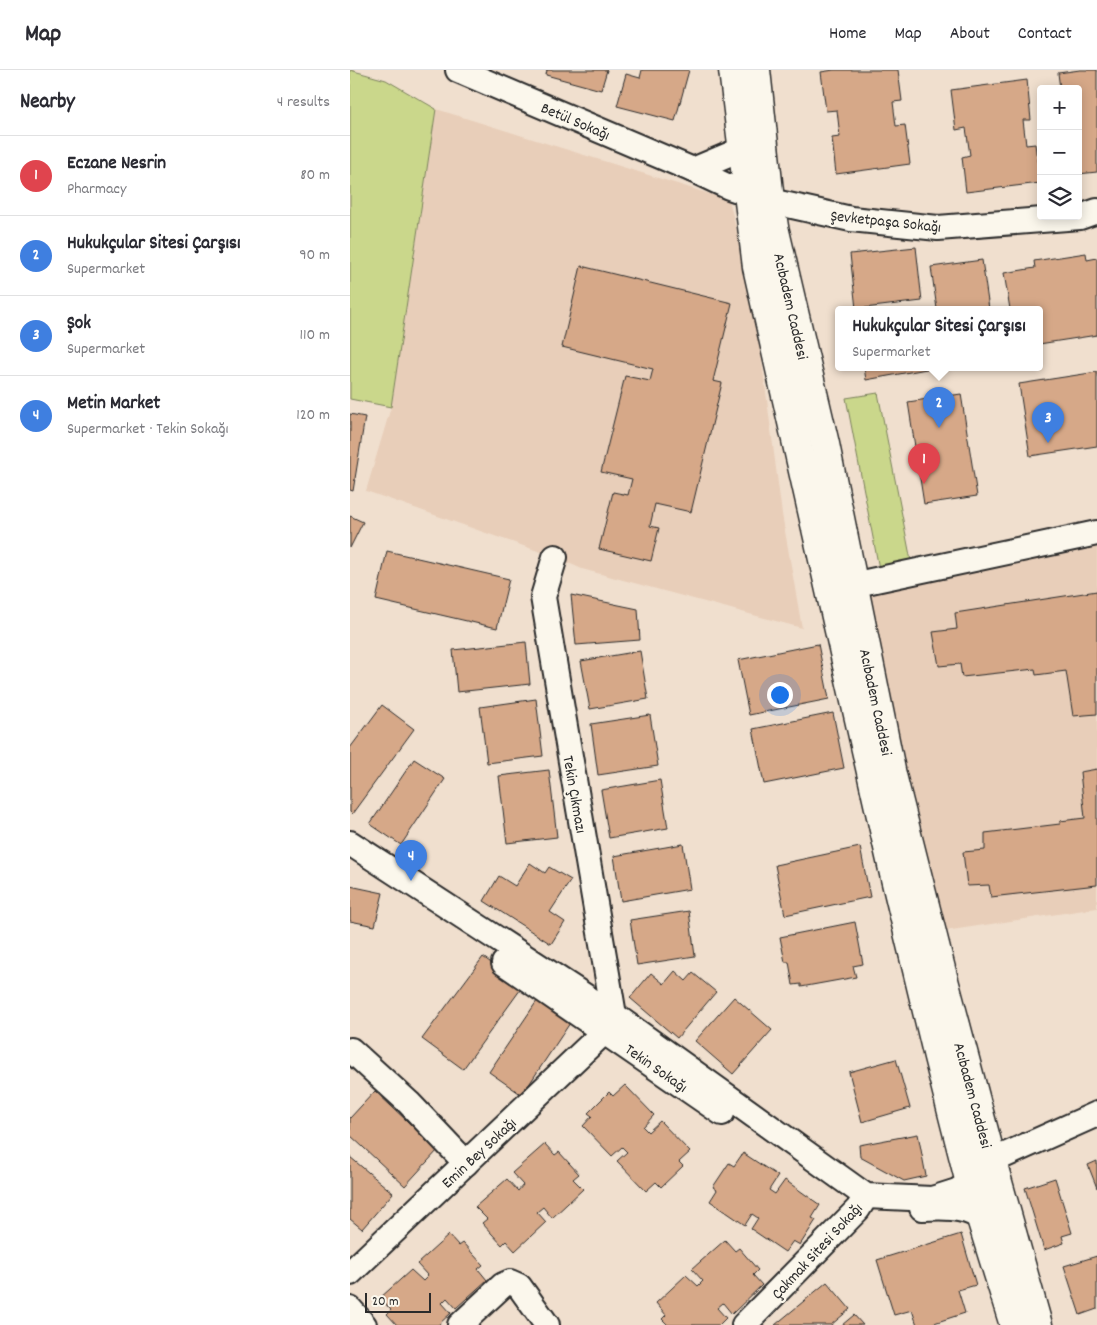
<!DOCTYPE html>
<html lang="en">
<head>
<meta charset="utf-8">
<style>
	:root { --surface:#fff; --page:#f2f2f3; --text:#2b2b33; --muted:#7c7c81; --line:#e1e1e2; --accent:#1a73e8 }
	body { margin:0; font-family:Dekko,sans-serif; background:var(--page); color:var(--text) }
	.controls { position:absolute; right:15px; top:15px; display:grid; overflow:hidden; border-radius:5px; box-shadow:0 2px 12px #0003 }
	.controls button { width:45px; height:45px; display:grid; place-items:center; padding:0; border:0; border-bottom:1px solid var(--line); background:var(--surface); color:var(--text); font:25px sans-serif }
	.scale { position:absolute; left:15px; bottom:12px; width:66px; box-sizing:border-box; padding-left:5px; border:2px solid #2b2b2b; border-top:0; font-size:14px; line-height:18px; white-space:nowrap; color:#2b2b2b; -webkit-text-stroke:4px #fbf7ec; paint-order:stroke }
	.you { position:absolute; left:429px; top:624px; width:18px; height:18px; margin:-12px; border:4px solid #fff; border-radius:50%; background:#1a73e8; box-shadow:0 0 0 8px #1a73e833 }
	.badge { display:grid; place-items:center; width:32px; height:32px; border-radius:50%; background:var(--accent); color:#fff; font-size:16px; font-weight:700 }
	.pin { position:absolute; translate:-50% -41px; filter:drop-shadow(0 1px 2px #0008) }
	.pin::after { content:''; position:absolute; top:26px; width:18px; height:15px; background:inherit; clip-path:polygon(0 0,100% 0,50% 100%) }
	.popup { position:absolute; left:485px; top:236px; width:208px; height:65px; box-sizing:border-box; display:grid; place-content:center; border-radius:5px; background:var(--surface); filter:drop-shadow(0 1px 4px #0005); font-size:16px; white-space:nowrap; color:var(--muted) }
	.popup b { font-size:19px; color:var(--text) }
	.popup::after { content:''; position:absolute; left:50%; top:100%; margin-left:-10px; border:10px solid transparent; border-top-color:var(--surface) }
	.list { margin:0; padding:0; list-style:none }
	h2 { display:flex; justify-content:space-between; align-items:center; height:65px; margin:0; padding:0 20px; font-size:21px }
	h2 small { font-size:16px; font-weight:400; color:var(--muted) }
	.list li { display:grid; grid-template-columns:32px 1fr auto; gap:15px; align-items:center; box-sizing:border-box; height:80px; padding:0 20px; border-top:1px solid var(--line) }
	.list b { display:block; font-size:19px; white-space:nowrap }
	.list p { margin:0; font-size:16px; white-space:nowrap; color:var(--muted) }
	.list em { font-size:16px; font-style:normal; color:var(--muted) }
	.icon { flex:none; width:28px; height:28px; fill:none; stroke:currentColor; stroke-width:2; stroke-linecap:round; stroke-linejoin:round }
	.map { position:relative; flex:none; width:747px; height:1255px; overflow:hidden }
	header { display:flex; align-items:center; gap:30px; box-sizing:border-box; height:70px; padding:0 25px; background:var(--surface); border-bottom:1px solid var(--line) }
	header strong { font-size:24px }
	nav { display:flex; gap:28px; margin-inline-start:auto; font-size:18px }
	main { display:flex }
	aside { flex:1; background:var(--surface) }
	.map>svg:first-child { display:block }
	.built { fill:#e8ceb9 }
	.green { fill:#cad78b; stroke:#7a815b }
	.building { fill:#d6a888; stroke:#2b2b2b }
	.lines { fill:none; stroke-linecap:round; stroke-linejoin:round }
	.minor-casing { stroke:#2b2b2b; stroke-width:28 }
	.major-casing { stroke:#2b2b2b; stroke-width:31 }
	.minor { stroke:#fbf7ec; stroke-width:24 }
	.major { stroke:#fbf7ec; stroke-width:28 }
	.labels { text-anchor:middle; stroke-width:4.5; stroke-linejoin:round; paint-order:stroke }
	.street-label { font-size:16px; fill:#2b2b2b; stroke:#fbf7ec }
</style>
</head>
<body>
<header>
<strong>Map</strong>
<nav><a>Home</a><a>Map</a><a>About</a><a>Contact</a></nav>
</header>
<main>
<aside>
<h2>Nearby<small>4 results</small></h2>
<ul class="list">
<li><span class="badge" style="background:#e0444e">1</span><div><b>Eczane Nesrin</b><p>Pharmacy</p></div><em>80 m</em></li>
<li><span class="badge" style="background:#3f7fe0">2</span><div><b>Hukukçular Sitesi Çarşısı</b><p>Supermarket</p></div><em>90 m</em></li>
<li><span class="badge" style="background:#3f7fe0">3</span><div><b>Şok</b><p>Supermarket</p></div><em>110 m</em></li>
<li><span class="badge" style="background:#3f7fe0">4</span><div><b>Metin Market</b><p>Supermarket · Tekin Sokağı</p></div><em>120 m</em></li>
</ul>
</aside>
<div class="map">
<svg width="747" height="1255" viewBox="0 0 747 1255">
	<rect width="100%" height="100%" fill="#f0dfce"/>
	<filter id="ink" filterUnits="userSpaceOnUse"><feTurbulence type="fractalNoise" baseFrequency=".02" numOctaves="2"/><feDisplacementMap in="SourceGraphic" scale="10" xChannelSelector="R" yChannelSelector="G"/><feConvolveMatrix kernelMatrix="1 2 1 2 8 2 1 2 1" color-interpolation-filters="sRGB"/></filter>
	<g filter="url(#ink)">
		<!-- built -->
		<g class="built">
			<polygon points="86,39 379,130 404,231 432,444 452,558 232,499 205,487 16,421 41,337"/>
			<polygon points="747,462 747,838 595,861 579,822 509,513"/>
		</g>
		<!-- green -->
		<g class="green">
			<polygon points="0,0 36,10 86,39 41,337 0,329"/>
			<polygon points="528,323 563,501 531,509 496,328"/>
		</g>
		<!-- building -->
		<g class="building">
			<polygon points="197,0 257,0 251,20 196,5"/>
			<polygon points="292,0 339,0 325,51 267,36 276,4 290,8"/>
			<polygon points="484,0 548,0 552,31 543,32 546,56 555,55 560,94 486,104 482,68 490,67 487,40 476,41 471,2"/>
			<polygon points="730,0 747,0 747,102 728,104 728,19 710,19 708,3"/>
			<polygon points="677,10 681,50 673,50 676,75 685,74 690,113 616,122 612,87 620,85 616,58 606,60 601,20"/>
			<polygon points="566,177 572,231 506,239 500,184"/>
			<polygon points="736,183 737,190 747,188 747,265 689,274 689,239 660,239 654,203 685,198 684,191"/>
			<polygon points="632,190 639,239 587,239 581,197"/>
			<polygon points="231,196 382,233 363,311 372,313 341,442 305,434 300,456 309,458 301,491 249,479 263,422 278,425 282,409 251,402 275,306 300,311 303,299 212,277"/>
			<polygon points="514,297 582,297 582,298 516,310"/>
			<polygon points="747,302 747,376 680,386 669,314"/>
			<polygon points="611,324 627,426 574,434 558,332"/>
			<polygon points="0,344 15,347 3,421 0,420"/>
			<polygon points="0,446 13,452 0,478"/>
			<polygon points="37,481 159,509 147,558 26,530"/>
			<polygon points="747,521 747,644 723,646 716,601 686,605 685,599 612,607 610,594 589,596 583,562 607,559 605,543"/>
			<polygon points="221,525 288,539 290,570 226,575"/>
			<polygon points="176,572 180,614 107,622 103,580"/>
			<polygon points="468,574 479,629 399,645 388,590"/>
			<polygon points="290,581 298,629 240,639 231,591"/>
			<polygon points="186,629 193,686 137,693 130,637"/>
			<polygon points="32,635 64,659 2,744 0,742 0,678"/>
			<polygon points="483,643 494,698 414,714 403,659"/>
			<polygon points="300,645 308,696 248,705 241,654"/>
			<polygon points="64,689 95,709 51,775 20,754"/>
			<polygon points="747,699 747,815 641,827 639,815 617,816 613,782 635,780 635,763 710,754 710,751 735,748 730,702"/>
			<polygon points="199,700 207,767 157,773 149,706"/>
			<polygon points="310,710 318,758 259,768 251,720"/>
			<polygon points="333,774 340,819 271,831 264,786"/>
			<polygon points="510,777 520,827 435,845 425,795"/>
			<polygon points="180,793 195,803 199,797 221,810 200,842 215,852 201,874 134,831 149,806 165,816"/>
			<polygon points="0,816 33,823 25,856 0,851"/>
			<polygon points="339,841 345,886 287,895 280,850"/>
			<polygon points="505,852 513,894 503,896 506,907 451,917 451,914 443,915 439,892 435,892 430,867"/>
			<polygon points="133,887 173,916 113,999 72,969"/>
			<polygon points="325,901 336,911 343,903 366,922 327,968 280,928 301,903 314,914"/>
			<polygon points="384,927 422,960 383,1004 345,971"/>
			<polygon points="189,928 222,950 172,1025 139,1002"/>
			<polygon points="546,989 560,1038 512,1052 499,1002"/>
			<polygon points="275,1015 304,1045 293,1057 298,1062 310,1051 340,1082 329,1092 333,1096 311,1117 306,1112 296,1121 267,1091 277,1082 272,1077 262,1086 233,1056 242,1046 238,1043 259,1022 263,1026"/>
			<polygon points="25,1021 88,1080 55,1116 0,1065 0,1048"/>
			<polygon points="568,1064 576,1106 554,1111 510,1087 509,1075"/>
			<polygon points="195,1074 205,1085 209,1082 229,1104 223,1109 233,1119 202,1148 193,1137 187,1142 196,1152 165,1181 156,1171 152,1175 132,1153 137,1149 125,1137 157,1109 168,1121 173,1115 162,1103"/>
			<polygon points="393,1083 428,1106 419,1120 425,1124 435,1110 470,1135 462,1148 466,1150 450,1175 443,1171 435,1182 401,1159 408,1148 402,1144 395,1155 360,1131 367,1120 363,1117 379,1093 384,1096"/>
			<polygon points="0,1087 43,1123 12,1159 0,1149"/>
			<polygon points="747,1091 747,1118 738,1095"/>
			<polygon points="705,1108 722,1163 712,1166 714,1173 694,1180 675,1118"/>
			<polygon points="611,1164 626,1215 608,1220 615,1243 578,1255 567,1255 562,1240 544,1245 527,1190"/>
			<polygon points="99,1165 109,1176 113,1173 133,1195 128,1199 137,1210 106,1238 97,1228 92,1233 101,1243 88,1255 47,1255 37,1244 41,1240 30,1228 61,1200 73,1211 78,1206 67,1194"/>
			<polygon points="375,1170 385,1181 389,1178 408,1200 403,1205 412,1215 382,1244 373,1233 367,1238 376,1248 369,1255 318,1255 312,1249 316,1245 306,1233 336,1205 348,1216 353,1211 342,1199"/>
			<polygon points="747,1186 747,1239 730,1245 714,1196"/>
			<polygon points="477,1212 500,1239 481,1255 425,1255"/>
			<polygon points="504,1245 513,1255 492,1255"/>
		</g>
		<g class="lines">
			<defs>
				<g id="minor">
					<polyline points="108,0 343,100 379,117 420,131 501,149 588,158 730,147 747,141"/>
					<polyline points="343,100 393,79"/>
					<polyline points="502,515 747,463"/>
					<polyline points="0,773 264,945 516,1126 582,1129 607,1121 620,1113 642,1091 747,1044"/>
					<polyline points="154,893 372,1043"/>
					<polyline points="1,980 59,1033 116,1093"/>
					<path d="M 572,1138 C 591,1137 614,1136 629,1147"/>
					<polyline points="0,1203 255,961 264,945 193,527 205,487"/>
					<polyline points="0,1239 14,1255"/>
					<polyline points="110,1255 153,1215 160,1212 169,1216 197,1255"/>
					<polyline points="394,1255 508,1139 516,1126"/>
				</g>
				<g id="major">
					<polyline points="383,0 407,197 544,804 588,987 620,1113 664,1255"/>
					<polyline points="406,0 420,131 424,157 475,374 542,705 591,899 642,1091 688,1255"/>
				</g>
			</defs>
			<!-- minor casing -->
			<use href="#minor" class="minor-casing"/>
			<!-- major casing -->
			<use href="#major" class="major-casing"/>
			<!-- minor -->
			<use href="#minor" class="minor"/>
			<!-- major -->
			<use href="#major" class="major"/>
		</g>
	</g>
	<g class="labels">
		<!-- street labels -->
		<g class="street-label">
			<text transform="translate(226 50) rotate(23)" y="6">Betül Sokağı</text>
			<text transform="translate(536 150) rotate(6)" y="6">Şevketpaşa Sokağı</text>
			<text transform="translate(442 236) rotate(77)" y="6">Acıbadem Caddesi</text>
			<text transform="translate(527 632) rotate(78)" y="6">Acıbadem Caddesi</text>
			<text transform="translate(226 724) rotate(80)" y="6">Tekin Çıkmazı</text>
			<text transform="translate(307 997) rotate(35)" y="6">Tekin Sokağı</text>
			<text transform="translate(624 1025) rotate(75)" y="6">Acıbadem Caddesi</text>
			<text transform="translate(128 1082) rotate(-43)" y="6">Emin Bey Sokağı</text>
			<text transform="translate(466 1180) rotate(-47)" y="6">Çakmak Sitesi Sokağı</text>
		</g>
	</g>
</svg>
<div class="controls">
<button>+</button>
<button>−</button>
<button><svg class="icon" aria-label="layers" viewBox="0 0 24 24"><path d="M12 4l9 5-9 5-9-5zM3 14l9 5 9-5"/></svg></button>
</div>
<div class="scale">20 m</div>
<div class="you"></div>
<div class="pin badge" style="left:574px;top:414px;background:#e0444e">1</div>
<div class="pin badge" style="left:589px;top:358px;background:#3f7fe0">2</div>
<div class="popup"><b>Hukukçular Sitesi Çarşısı</b>Supermarket</div>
<div class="pin badge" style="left:698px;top:373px;background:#3f7fe0">3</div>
<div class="pin badge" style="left:61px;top:811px;background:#3f7fe0">4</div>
</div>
</main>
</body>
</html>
